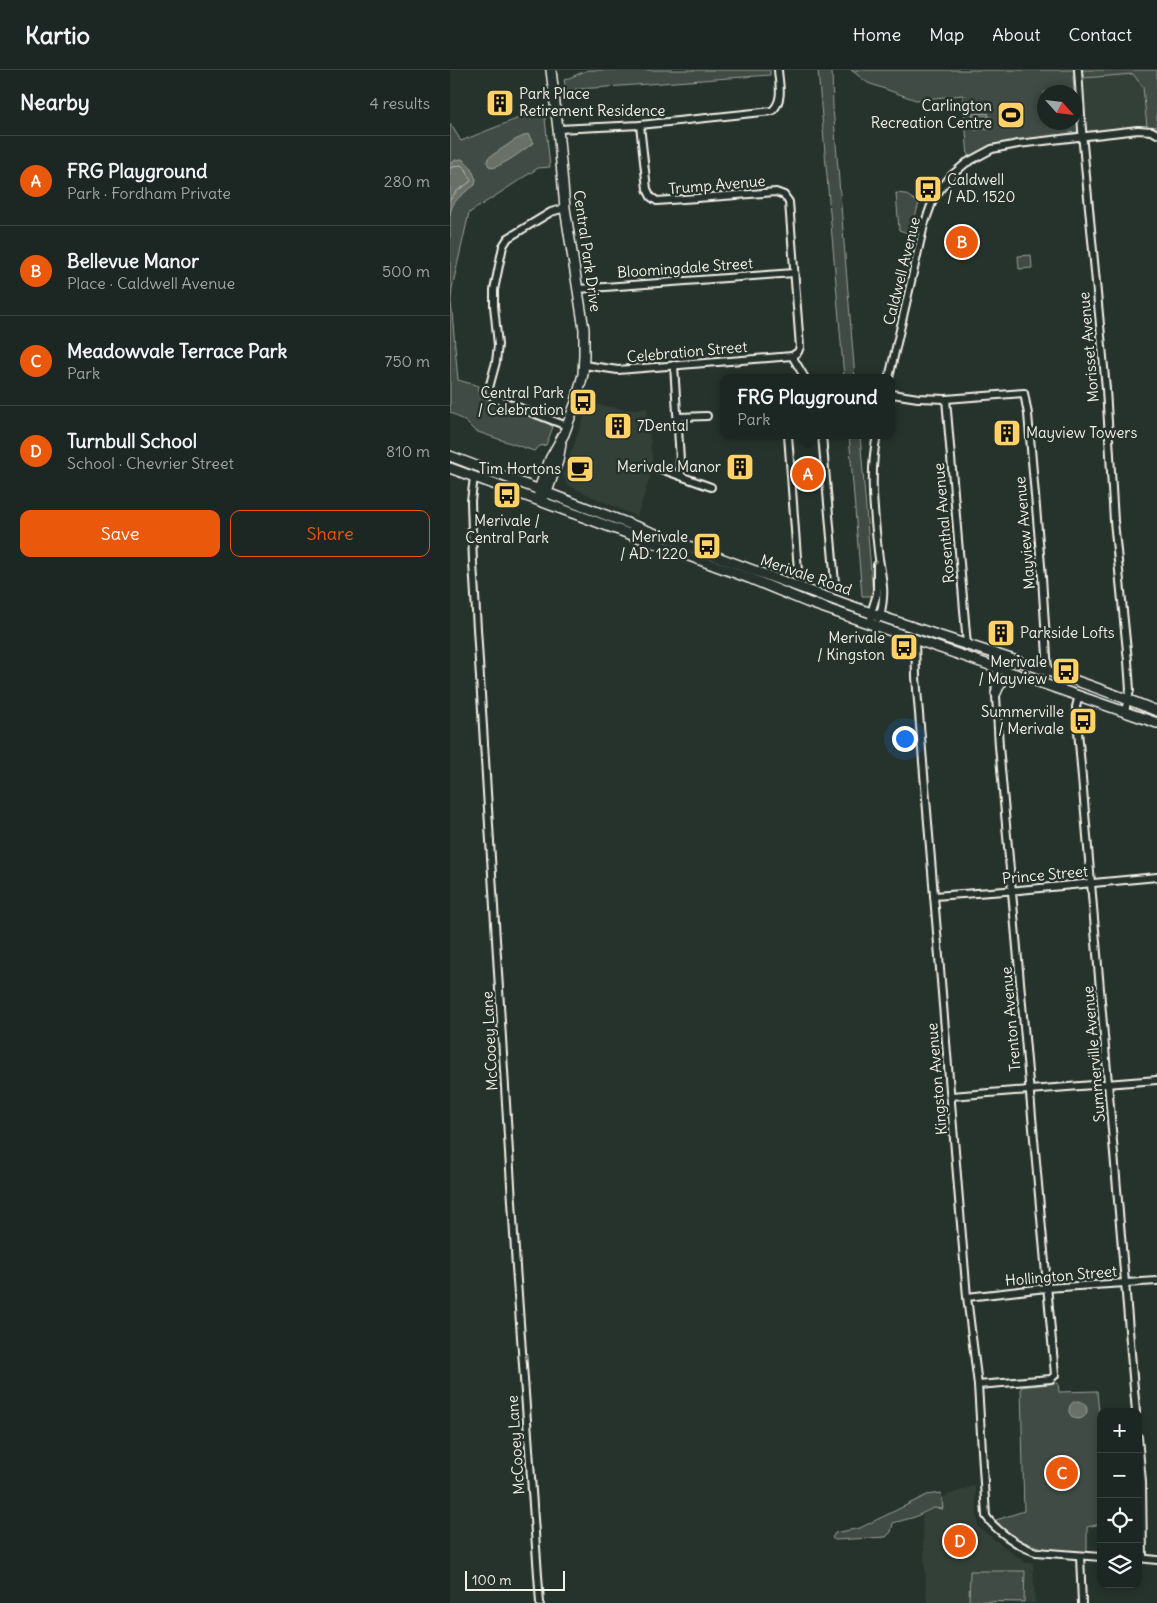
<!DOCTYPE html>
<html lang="en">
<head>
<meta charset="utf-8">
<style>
	:root { --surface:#1c2622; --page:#29322f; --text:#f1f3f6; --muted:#a0a5a5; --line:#3a4340; --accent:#ea580c }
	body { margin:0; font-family:Delius,sans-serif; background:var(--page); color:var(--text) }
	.controls { position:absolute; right:15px; bottom:15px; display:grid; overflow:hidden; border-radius:10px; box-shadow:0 2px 8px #0003 }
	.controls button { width:45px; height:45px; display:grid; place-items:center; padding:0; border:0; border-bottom:1px solid var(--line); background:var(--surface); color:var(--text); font:25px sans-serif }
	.compass { position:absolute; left:587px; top:15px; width:45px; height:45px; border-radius:50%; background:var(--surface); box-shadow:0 2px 8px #0003; rotate:117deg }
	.scale { position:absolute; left:15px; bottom:12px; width:100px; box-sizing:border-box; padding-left:5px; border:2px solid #f4f1e8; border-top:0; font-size:14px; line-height:18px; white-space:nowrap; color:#f4f1e8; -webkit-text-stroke:4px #26332d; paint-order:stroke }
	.you { position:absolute; left:454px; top:668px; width:18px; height:18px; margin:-12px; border:4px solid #fff; border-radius:50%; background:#1a73e8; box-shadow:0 0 0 8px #1a73e833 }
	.badge { display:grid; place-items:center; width:32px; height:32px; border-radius:50%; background:var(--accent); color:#fff; font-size:16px; font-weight:700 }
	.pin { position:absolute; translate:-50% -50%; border:2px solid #fff; box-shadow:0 1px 5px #0006 }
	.popup { position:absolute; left:270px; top:304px; width:175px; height:65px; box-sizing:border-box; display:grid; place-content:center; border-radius:10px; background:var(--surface); filter:drop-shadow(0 1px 4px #0005); font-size:16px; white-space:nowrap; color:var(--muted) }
	.popup b { font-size:19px; color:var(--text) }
	.popup::after { content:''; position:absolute; left:50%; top:100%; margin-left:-10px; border:10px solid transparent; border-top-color:var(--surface) }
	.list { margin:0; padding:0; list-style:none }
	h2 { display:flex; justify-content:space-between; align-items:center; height:65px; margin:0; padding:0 20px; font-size:21px }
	h2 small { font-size:16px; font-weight:400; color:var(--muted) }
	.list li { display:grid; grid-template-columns:32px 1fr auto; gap:15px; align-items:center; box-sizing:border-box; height:90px; padding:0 20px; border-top:1px solid var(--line) }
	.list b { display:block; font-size:19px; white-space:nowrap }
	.list p { margin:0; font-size:16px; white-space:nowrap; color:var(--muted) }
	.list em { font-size:16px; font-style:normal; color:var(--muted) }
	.actions { display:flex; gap:10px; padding:15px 20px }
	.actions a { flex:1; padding:11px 0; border:1px solid var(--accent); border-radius:10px; text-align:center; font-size:18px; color:var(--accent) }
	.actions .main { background:var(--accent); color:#fff }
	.icon { flex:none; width:28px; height:28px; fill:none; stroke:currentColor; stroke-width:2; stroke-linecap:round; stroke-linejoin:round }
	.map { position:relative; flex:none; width:707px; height:1533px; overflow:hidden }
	header { display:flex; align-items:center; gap:30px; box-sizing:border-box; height:70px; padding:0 25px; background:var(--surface); border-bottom:1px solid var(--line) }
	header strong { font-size:24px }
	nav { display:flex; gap:28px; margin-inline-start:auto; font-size:18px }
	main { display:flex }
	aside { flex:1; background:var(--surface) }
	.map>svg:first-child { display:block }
	.built { fill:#333f39 }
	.green { fill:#414b45; stroke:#9a9e96 }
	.water { fill:#676f68; stroke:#9fa39b }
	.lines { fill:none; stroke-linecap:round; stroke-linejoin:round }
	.shore { stroke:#bcbdb5; stroke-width:1 }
	.street-casing { stroke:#f4f1e8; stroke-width:10 }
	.secondary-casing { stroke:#f4f1e8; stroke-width:12 }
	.street { stroke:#26332d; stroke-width:6 }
	.secondary { stroke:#26332d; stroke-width:9 }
	.labels { text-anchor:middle; stroke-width:5; stroke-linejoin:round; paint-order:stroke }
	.poi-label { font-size:15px; fill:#f4f1e8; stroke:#26332d; text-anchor:end }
	.street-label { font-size:15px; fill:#f4f1e8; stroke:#26332d }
</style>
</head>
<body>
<header>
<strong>Kartio</strong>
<nav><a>Home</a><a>Map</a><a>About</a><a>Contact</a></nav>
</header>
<main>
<aside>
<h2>Nearby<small>4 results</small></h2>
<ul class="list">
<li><span class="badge">A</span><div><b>FRG Playground</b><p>Park · Fordham Private</p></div><em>280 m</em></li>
<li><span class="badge">B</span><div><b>Bellevue Manor</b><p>Place · Caldwell Avenue</p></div><em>500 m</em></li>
<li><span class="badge">C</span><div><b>Meadowvale Terrace Park</b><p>Park</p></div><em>750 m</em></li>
<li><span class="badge">D</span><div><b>Turnbull School</b><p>School · Chevrier Street</p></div><em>810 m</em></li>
</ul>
<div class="actions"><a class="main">Save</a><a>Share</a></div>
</aside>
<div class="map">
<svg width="707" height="1533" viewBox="0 0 707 1533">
	<rect width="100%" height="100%" fill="#26332d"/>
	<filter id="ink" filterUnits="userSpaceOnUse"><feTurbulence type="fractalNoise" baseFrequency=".02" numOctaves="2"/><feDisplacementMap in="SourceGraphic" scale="10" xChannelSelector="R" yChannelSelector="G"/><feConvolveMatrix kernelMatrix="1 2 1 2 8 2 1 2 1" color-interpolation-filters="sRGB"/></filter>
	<g filter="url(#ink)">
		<!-- built -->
		<g class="built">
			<polygon points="691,3 697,57 628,62 623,6"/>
			<polygon points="139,333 176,340 197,338 203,398 187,447 117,415 113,405"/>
			<polygon points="525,1415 528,1457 576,1493 583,1493 585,1533 477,1533 472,1445 493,1433 493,1427"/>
		</g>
		<!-- green -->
		<g class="green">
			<polygon points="138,0 320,0 320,5 116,20 114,10"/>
			<polygon points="368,0 382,0 383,37 405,308 394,308"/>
			<polygon points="401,0 707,0 707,57 697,57 693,17 683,4 634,8 634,5 623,6 624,22 594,22 594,52 624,52 625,23 628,62 545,74 518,87 513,25 466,30 418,13"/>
			<polygon points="94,38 100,97 88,98 19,143 2,218 1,231 8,310 29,316 29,322 34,324 40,330 97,353 103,357 96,375 90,376 84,381 25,361 16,352 0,342 0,53 11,71"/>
			<polygon points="446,123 455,124 469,133 460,164 449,160"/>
			<polygon points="581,185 582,198 569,199 568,186"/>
			<polygon points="399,365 410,365 423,526 412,526"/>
			<polygon points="369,396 370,409 347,411 346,398"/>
			<path d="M 608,1313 L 609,1322 L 647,1321 L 651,1365 L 651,1454 L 637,1457 L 637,1483 C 615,1482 592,1480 572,1471 C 562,1467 552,1457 543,1451 L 574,1441 L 571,1317 Z"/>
			<polygon points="491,1423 493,1439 483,1438 465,1447 443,1453 441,1462 436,1467 385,1470 382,1468 385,1463 410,1458 477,1425"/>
			<polygon points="520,1501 575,1501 574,1532 519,1531"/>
		</g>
		<!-- water -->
		<g class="water">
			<polygon points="538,43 539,47 541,47 540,59 524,60 522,44"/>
			<path d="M 78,64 L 83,73 C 70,83 58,92 43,98 L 39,96 L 37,92 L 38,88 L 65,70 Z"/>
			<path d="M 12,89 L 20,96 L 26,109 L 25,115 C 13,124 1,130 0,146 L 0,95 L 5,90 Z"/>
			<circle cx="628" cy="1340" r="9"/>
		</g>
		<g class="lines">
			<!-- shore -->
			<polyline class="shore" points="0,98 11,95 16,99 21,110 20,112 6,122 0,130"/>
			<defs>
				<g id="street">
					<polyline points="628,0 633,74 656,319 664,451 678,591 680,620 675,641"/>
					<polyline points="190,55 197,119 201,127 207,131 326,122 334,125 339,132 350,277 348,282 342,286"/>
					<path d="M 108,59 L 190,55 L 322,41 C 334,30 329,14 328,0"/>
					<polyline points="115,138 101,142 63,165 58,168 53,176 44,220 44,236 48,275 46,292 39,318 40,324 44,328 117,356"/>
					<polyline points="128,219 344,203"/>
					<polyline points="342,286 355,308"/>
					<polyline points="134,295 168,300 342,286"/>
					<polyline points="224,295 231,406"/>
					<polyline points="439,308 474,155 483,130 492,117 502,105 516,93 542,79 568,74 688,60 702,61 707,64"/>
					<polyline points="442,324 468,328 496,329 574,323 578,344 592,507 598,602"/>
					<polyline points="496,329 517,575"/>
					<polyline points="228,347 257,346"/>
					<polyline points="338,365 348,501"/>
					<polyline points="372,365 385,513"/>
					<path d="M 427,365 C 419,403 424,443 428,481 C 431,507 437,519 430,546 L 428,549"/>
					<polyline points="205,397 261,417"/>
					<polyline points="24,407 21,431 23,493 66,1197 90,1533"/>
					<polyline points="422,555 421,543 427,524 427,495"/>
					<path d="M 465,570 L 466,607 L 517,1227 L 528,1315 L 536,1446 C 545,1460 569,1477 586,1482 L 651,1487"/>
					<polyline points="629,625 626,637 686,1342"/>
					<polyline points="484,826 569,820 707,807"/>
					<polyline points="501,1026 707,1010"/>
					<polyline points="517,1227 596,1218 707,1211"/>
					<polyline points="528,1315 601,1309 605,1305 549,676 545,609 551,586"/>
					<polyline points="688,1367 692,1412 693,1488"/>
					<polyline points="630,1486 632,1533"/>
					<polyline points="688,1488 707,1490"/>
				</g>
				<g id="secondary">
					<path d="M 0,386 C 140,439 280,493 421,543 C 516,576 614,603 707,641"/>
					<polyline points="0,398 299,508 357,532 707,653"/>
					<polyline points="89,424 89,419 100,389 114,364 126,332 133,304 134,285 134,259 115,138 108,59 101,0"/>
					<polyline points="94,425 97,422 108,391 111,374"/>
					<path d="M 546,623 C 550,612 555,608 566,604"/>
				</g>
			</defs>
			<!-- street casing -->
			<use href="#street" class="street-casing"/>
			<!-- secondary casing -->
			<use href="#secondary" class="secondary-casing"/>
			<!-- street -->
			<use href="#street" class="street"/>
			<!-- secondary -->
			<use href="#secondary" class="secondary"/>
		</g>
	</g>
	<!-- icons -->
	<defs>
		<symbol id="building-square" viewBox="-11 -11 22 22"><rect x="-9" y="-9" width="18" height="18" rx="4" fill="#ffd166" stroke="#26332d"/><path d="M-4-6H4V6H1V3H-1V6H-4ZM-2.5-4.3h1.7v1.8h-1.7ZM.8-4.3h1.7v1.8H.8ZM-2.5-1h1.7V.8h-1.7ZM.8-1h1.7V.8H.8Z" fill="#111"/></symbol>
		<symbol id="stadium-square" viewBox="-11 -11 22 22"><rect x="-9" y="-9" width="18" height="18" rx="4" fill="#ffd166" stroke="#26332d"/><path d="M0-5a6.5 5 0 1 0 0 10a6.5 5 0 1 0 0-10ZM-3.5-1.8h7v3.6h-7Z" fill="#111"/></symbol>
		<symbol id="bus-square" viewBox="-11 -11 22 22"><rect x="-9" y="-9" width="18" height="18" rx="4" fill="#ffd166" stroke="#26332d"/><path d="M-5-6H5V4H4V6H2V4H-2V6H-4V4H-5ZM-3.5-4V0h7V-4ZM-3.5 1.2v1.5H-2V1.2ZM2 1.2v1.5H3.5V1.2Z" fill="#111"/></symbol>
		<symbol id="cafe-square" viewBox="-11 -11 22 22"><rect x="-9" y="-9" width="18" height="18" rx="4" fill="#ffd166" stroke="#26332d"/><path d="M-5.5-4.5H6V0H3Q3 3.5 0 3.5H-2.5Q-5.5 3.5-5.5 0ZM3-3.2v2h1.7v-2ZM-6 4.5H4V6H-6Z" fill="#111"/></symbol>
	</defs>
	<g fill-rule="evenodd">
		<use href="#building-square" x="34" y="17" width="32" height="32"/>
		<use href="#stadium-square" x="545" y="29" width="32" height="32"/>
		<use href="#bus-square" x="462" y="103" width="32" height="32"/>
		<use href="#bus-square" x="117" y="316" width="32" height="32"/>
		<use href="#building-square" x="152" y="340" width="32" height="32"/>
		<use href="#building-square" x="541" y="347" width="32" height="32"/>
		<use href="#building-square" x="274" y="381" width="32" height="32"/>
		<use href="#cafe-square" x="114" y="383" width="32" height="32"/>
		<use href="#bus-square" x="41" y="409" width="32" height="32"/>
		<use href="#bus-square" x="241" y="460" width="32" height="32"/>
		<use href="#building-square" x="535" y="547" width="32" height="32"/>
		<use href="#bus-square" x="438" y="561" width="32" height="32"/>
		<use href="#bus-square" x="600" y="585" width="32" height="32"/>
		<use href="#bus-square" x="617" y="635" width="32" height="32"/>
	</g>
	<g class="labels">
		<!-- poi labels -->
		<g class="poi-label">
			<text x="69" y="29" text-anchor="start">Park Place<tspan x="69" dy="17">Retirement Residence</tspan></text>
			<text x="542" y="41">Carlington<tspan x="542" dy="17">Recreation Centre</tspan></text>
			<text x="497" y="115" text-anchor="start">Caldwell<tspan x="497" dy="17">/ AD. 1520</tspan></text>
			<text x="114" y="328">Central Park<tspan x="114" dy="17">/ Celebration</tspan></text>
			<text x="187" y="361" text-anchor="start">7Dental</text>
			<text x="576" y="368" text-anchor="start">Mayview Towers</text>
			<text x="271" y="402">Merivale Manor</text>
			<text x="111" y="404">Tim Hortons</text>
			<text x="57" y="456" text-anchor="middle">Merivale /<tspan x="57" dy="17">Central Park</tspan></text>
			<text x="238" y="472">Merivale<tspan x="238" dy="17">/ AD. 1220</tspan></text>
			<text x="570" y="568" text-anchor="start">Parkside Lofts</text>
			<text x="435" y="573">Merivale<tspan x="435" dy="17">/ Kingston</tspan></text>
			<text x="597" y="597">Merivale<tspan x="597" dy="17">/ Mayview</tspan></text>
			<text x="614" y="647">Summerville<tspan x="614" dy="17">/ Merivale</tspan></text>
		</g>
		<!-- street labels -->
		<g class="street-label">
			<text transform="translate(267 115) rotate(-5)" y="5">Trump Avenue</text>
			<text transform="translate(137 181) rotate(82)" y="5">Central Park Drive</text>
			<text transform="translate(235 198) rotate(-4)" y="5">Bloomingdale Street</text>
			<text transform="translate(452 201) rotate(-76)" y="5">Caldwell Avenue</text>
			<text transform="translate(639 277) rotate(-95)" y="5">Morisset Avenue</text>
			<text transform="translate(237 282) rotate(-5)" y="5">Celebration Street</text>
			<text transform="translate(494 453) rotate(-95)" y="5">Rosenthal Avenue</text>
			<text transform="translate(575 463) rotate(-95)" y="5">Mayview Avenue</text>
			<text transform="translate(356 505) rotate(19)" y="5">Merivale Road</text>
			<text transform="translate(595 805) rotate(-5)" y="5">Prince Street</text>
			<text transform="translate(561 949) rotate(-95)" y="5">Trenton Avenue</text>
			<text transform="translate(40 971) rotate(-93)" y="5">McCooey Lane</text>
			<text transform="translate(644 984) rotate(-95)" y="5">Summerville Avenue</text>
			<text transform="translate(487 1009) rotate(-95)" y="5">Kingston Avenue</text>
			<text transform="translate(611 1206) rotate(-5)" y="5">Hollington Street</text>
			<text transform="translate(66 1375) rotate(-94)" y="5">McCooey Lane</text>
		</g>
	</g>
</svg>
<div class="controls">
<button>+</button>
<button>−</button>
<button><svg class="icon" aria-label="locate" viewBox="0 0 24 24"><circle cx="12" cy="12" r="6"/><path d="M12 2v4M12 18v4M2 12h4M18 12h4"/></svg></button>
<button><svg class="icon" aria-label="layers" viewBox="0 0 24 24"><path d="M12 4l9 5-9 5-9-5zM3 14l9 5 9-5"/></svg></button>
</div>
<svg class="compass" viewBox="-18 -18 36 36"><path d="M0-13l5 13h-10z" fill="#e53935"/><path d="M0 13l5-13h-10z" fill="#a0a5a5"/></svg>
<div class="scale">100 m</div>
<div class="you"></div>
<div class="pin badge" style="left:358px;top:404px">A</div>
<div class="popup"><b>FRG Playground</b>Park</div>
<div class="pin badge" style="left:512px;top:172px">B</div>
<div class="pin badge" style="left:612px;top:1403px">C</div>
<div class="pin badge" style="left:510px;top:1471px">D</div>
</div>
</main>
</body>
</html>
